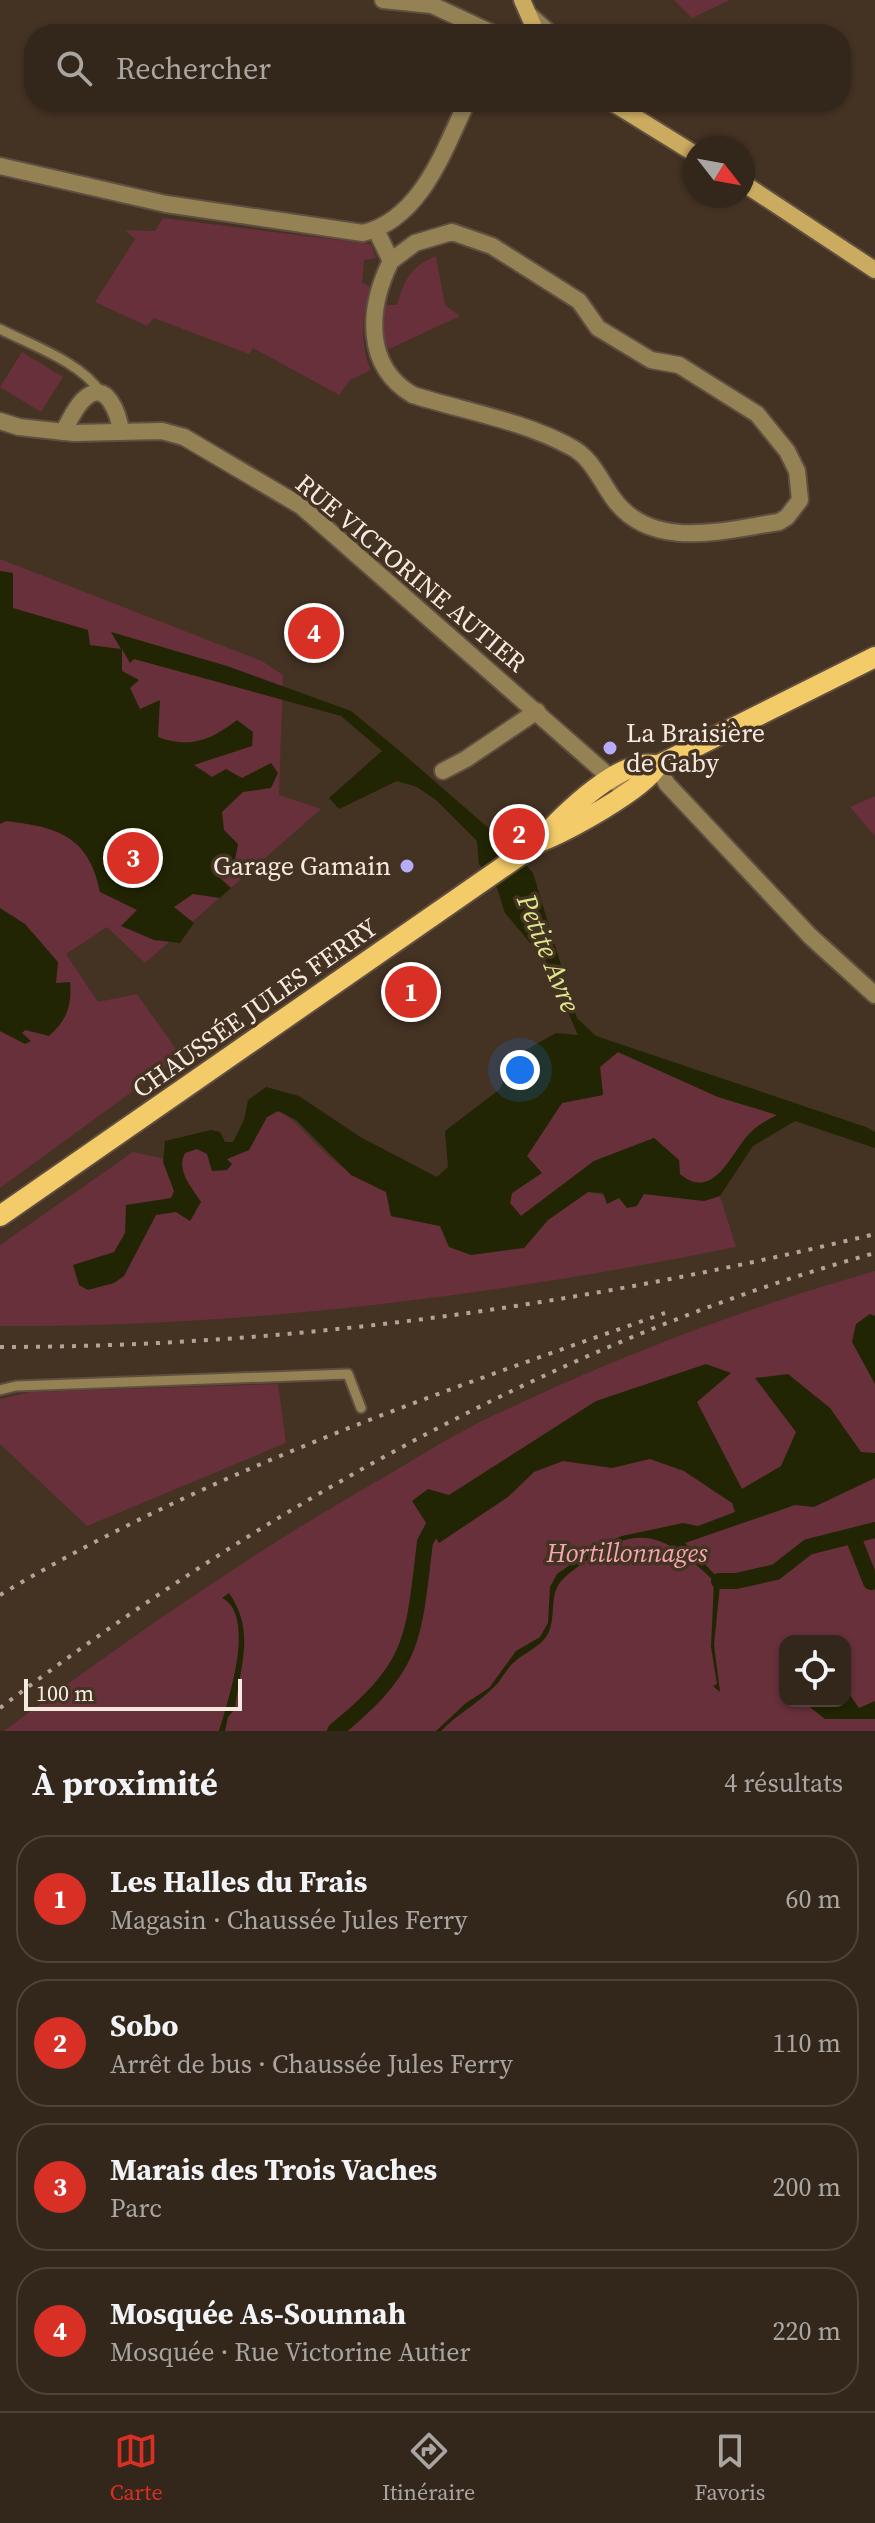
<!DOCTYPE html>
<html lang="fr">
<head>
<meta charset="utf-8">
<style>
	:root { --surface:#33261a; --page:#3e3227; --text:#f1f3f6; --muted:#a9a5a2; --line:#4e4339; --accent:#d93025 }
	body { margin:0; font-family:"Source Serif 4",serif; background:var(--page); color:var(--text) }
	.controls { position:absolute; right:24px; bottom:24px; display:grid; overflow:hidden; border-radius:16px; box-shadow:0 2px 6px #0004 }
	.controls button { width:72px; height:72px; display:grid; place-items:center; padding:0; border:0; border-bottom:2px solid var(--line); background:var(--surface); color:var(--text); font:40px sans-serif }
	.compass { position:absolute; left:683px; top:136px; width:72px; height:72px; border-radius:50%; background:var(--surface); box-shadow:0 2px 6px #0004; rotate:121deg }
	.scale { position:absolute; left:24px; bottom:20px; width:218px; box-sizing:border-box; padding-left:8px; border:4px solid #f5eae0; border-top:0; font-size:22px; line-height:28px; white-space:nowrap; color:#f5eae0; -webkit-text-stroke:6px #443223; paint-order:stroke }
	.you { position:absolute; left:520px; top:1070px; width:28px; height:28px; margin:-20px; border:6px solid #fff; border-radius:50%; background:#1a73e8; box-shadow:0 0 0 12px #1a73e833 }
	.badge { display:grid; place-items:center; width:52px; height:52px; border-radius:50%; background:var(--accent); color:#fff; font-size:26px; font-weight:700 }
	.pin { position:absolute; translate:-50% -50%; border:4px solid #fff; box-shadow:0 2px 8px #0006 }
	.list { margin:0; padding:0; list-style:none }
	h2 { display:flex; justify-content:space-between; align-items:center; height:104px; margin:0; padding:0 32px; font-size:34px }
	h2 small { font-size:26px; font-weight:400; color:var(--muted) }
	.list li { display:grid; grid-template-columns:52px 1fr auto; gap:24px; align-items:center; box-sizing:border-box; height:128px; margin:0 16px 16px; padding:0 16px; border:2px solid var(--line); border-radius:32px }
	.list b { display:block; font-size:30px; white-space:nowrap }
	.list p { margin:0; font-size:26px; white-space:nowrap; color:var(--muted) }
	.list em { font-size:26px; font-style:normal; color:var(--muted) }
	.icon { flex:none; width:44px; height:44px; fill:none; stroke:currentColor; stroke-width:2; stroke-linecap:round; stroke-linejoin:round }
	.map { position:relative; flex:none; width:875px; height:1731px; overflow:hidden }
	.search { position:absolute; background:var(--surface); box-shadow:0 2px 6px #0004; left:24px; right:24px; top:24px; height:88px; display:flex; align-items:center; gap:20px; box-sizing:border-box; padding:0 28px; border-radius:32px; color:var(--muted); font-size:30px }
	.sheet { height:680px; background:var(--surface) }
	nav { display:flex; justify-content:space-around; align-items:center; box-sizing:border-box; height:112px; border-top:2px solid var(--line); background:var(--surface); font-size:22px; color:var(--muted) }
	nav a { display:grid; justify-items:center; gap:4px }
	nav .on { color:var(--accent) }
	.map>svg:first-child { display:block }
	.green { fill:#67303b; fill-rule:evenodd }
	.water { fill:#222503; fill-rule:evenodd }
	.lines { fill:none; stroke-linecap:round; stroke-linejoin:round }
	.canal { stroke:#222503; stroke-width:16 }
	.lane-casing { stroke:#604f41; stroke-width:13 }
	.street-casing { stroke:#604f41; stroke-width:20 }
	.secondary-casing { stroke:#604f41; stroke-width:20 }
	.primary-casing { stroke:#604f41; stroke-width:24 }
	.lane { stroke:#948254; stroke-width:9 }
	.street { stroke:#948254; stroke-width:16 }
	.secondary { stroke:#caab60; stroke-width:16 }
	.primary { stroke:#f3cb68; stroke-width:20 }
	.rail { stroke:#b2a498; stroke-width:4; stroke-dasharray:4 8; stroke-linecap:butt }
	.poi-dot { fill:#b6acf8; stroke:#443223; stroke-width:3 }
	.labels { text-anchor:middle; stroke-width:7; stroke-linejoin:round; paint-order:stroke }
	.street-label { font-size:26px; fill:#f5eae0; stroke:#443223 }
	.poi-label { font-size:26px; fill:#f5eae0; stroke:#443223; text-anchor:start }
	.park-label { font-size:26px; font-style:italic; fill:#f4a5b2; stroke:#443223 }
	.water-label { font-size:28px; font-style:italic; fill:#dde88a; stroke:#443223 }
</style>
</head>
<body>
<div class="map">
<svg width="875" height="1731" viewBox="0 0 875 1731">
	<rect width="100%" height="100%" fill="#443223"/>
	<!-- green -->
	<g class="green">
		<polygon points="674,0 730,0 692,18"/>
		<path d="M 163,218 L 371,244 L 376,258 L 364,260 L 362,283 L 370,286 C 363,313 359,344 371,370 L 350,380 L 339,395 L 253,348 L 249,354 L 154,318 L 147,326 L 95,302 L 135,239 L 125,230 L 155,231 Z"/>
		<path d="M 436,256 L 445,305 L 460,316 L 385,351 L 383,325 L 386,305 L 397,305 C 404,280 411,266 436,256 Z"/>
		<polygon points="22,352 63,377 41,412 0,387"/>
		<polygon points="0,559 262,661 283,675 279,795 321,809 145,963 107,927 66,954 98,1002 137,994 181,1056 0,1188"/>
		<polygon points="875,796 875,836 850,807"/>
		<path d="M 618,1052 L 718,1097 L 778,1115 C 766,1121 755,1127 746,1137 C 730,1158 711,1201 680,1174 L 679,1160 L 654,1138 L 594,1161 L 521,1216 L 510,1203 L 512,1193 L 541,1173 L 527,1156 L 562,1103 L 603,1095 L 600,1067 Z"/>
		<path d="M 279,1111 C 297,1121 306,1135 321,1149 C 341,1168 361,1180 386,1192 L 391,1216 L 440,1226 L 449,1247 L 524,1248 L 548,1220 L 588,1192 L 619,1198 L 644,1194 L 704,1201 L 720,1196 L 736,1247 C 495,1296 247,1327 0,1326 L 0,1245 L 133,1152 L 180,1162 L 185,1153 L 197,1149 L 227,1159 L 249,1150 L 267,1117 Z"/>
		<path d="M 875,1271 L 875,1731 L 4,1731 C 127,1639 252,1552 386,1476 C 417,1458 448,1438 480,1422 C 606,1361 741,1309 875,1271 ZM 785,1641 L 845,1641 L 845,1701 L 785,1701 Z"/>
		<polygon points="278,1384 286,1443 87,1526 0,1444 0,1399 30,1392"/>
	</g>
	<!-- water -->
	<g class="water">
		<path d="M 0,571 L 13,573 L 13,608 L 88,630 L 90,645 L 121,649 L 111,632 L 227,666 L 351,711 L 401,752 L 508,845 L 533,873 L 577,1018 L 596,1036 L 866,1127 L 875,1132 L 875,1148 L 795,1121 L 753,1146 L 720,1196 L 704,1201 L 644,1194 L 637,1206 L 627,1208 L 619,1198 L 607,1204 L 603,1193 L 588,1192 L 548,1220 L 524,1248 L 471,1255 L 449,1247 L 440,1226 L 391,1216 L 386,1192 L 351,1175 L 296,1120 L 278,1111 L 267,1117 L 249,1150 L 227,1159 L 232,1164 L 227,1170 L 212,1171 L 207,1154 L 197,1149 L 185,1153 C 176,1171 191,1186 201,1202 L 190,1221 L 176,1212 L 156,1215 L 124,1276 L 114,1283 L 88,1290 L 79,1285 L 73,1265 L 114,1252 L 125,1233 L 126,1205 L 171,1198 L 174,1191 L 163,1162 L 165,1141 L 211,1130 L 220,1132 L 225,1142 L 233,1142 L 244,1120 L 248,1100 L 266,1087 L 299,1096 L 362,1138 L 437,1177 L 448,1167 L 445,1131 L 500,1089 L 515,1056 L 556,1033 L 578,1035 L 556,985 L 531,944 L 505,913 L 497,888 L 479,864 L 477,841 L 436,800 L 417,787 L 397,781 L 339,809 L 329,798 L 382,751 L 341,716 L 134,659 L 130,663 L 122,649 L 122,671 L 139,680 L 130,688 L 140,709 L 160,700 L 158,737 C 190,749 211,740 237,720 L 253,732 L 252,746 L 194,765 L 212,777 L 226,769 L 242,778 L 271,763 L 278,773 L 271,788 L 243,792 L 222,812 L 224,830 L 238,844 L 235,860 L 220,863 L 218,876 L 231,888 L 220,898 L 193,894 L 174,907 L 194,923 L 180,943 L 154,940 L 121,926 L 137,910 L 100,892 C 89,835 56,827 6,821 L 0,824 ZM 618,1052 L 718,1097 L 777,1115 C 767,1120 758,1125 750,1133 C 731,1152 714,1203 680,1174 L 679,1160 L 654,1138 L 594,1161 L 521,1216 L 510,1203 L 512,1193 L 542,1173 L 527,1156 L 562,1103 L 603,1095 L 600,1067 Z"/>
		<path d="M 0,908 L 25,924 L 58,962 L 56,983 L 70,982 C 72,1006 67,1020 49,1036 L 25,1030 L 22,1033 L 31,1041 L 25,1044 L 0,1031 Z"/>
		<polygon points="870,1314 875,1316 875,1384 852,1342 856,1324"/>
		<path d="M 706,1364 L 731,1373 L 697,1402 L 742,1489 L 781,1466 L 796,1432 L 755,1378 L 788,1374 L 830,1408 L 861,1452 L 875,1453 L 875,1478 L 814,1507 L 795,1505 L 685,1543 L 717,1577 L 720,1585 L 714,1645 L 720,1692 L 713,1686 L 717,1684 L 711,1647 L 714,1581 C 671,1540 642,1519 587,1560 C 578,1567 565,1575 559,1584 C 549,1599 557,1621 546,1637 C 538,1648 522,1654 512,1664 C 505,1671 501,1681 493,1688 C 477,1704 457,1714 441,1731 L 436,1731 L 466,1703 L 489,1688 L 516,1651 L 540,1637 L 548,1623 L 550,1587 L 557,1574 L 595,1547 L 622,1536 L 683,1523 L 698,1526 L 735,1512 L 732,1503 L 684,1471 L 650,1459 L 612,1468 L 563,1461 L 534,1472 L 508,1497 L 439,1543 L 412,1501 L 428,1489 L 449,1495 L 596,1401 Z"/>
		<path d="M 229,1593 C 256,1632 240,1665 235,1709 L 228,1717 L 225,1731 L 219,1731 C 228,1701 257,1616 222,1598 Z"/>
		<polygon points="845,1688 859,1708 875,1701 875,1719 825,1719 802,1701 845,1701"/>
	</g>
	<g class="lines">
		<!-- canal -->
		<g class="canal">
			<polyline points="853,1537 871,1582"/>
			<polyline points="719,1581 736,1581 776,1572 808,1547 875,1530"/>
			<path d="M 335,1731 C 416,1665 413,1640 425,1542 L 432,1529 L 448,1517"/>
		</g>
		<defs>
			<g id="lane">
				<polyline points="529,10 556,34"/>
				<path d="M 0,329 C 31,345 81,362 101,393"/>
				<polyline points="0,1390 16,1386 348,1374 361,1408"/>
			</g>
			<g id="street">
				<polyline points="383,0 432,5 494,34"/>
				<path d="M 0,166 L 166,204 L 363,233 C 421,219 444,150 467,102"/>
				<path d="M 376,230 L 391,261 C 368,307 363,366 413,395 C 464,411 524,421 571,447 C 592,458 600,480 613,498 C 651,552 724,530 779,522 L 787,517 L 800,500 L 797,471 L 787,451 L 757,414 L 679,365 L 651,360 L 598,328 L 579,301 L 492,246 L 452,232 L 415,243 L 391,261"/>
				<polyline points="0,421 19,427 74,433 162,431 184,437 301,506 620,786"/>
				<path d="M 63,432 C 69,422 75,407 84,399 C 107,377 119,416 121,432"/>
				<polyline points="657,766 667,784 810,936 875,995"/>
				<polyline points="443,771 466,759 537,711"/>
			</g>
			<g id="secondary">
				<polyline points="522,0 537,34"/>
				<polyline points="611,102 695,154"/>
				<polyline points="743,183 875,270"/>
			</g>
			<g id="primary">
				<path d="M 542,839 C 561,816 624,754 657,766"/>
				<path d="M 0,1216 L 539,842 C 567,831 643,790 657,766 L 875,657"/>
			</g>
		</defs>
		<!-- lane casing -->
		<use href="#lane" class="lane-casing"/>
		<!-- street casing -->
		<use href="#street" class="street-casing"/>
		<!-- secondary casing -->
		<use href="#secondary" class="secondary-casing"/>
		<!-- primary casing -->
		<use href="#primary" class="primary-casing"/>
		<!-- lane -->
		<use href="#lane" class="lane"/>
		<!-- street -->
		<use href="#street" class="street"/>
		<!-- secondary -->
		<use href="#secondary" class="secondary"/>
		<!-- primary -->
		<use href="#primary" class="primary"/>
		<!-- rail -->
		<g class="rail">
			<path d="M 0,1347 C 296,1347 588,1304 875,1234"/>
			<path d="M 0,1595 C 207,1471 438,1393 665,1313"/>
			<path d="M 0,1708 C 261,1510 558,1341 875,1253"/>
		</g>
	</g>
	<!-- markers -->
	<g class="poi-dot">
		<circle cx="610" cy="748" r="8"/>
		<circle cx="407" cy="866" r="8"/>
	</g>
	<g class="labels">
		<!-- street labels -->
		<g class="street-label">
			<text transform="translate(411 573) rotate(40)" y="9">RUE VICTORINE AUTIER</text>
			<text transform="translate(255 1008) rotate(-35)" y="9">CHAUSSÉE JULES FERRY</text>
		</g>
		<!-- poi labels -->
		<g class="poi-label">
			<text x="626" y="742">La Braisière<tspan x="626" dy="30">de Gaby</tspan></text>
			<text x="391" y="875" text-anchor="end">Garage Gamain</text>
		</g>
		<!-- park labels -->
		<g class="park-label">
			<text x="627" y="1562">Hortillonnages</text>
		</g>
		<!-- water labels -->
		<g class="water-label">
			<text transform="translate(549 953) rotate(68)" y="10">Petite Avre</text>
		</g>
	</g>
</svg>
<div class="controls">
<button><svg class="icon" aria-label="locate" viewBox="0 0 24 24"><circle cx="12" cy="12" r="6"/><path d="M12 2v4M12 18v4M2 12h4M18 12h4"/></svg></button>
</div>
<svg class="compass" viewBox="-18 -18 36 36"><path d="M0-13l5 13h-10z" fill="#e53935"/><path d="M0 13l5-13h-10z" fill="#a9a5a2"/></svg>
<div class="scale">100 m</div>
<div class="you"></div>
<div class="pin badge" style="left:411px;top:992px">1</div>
<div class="pin badge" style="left:519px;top:834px">2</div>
<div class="pin badge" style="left:133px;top:858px">3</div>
<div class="pin badge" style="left:314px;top:633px">4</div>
<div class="search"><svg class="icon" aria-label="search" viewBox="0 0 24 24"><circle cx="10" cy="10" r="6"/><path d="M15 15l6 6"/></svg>Rechercher</div>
</div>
<section class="sheet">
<h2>À proximité<small>4 résultats</small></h2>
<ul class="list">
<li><span class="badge">1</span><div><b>Les Halles du Frais</b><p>Magasin · Chaussée Jules Ferry</p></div><em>60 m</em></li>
<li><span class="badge">2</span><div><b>Sobo</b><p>Arrêt de bus · Chaussée Jules Ferry</p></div><em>110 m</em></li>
<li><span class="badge">3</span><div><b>Marais des Trois Vaches</b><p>Parc</p></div><em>200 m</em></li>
<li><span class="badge">4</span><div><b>Mosquée As-Sounnah</b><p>Mosquée · Rue Victorine Autier</p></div><em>220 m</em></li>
</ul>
</section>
<nav>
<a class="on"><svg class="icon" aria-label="map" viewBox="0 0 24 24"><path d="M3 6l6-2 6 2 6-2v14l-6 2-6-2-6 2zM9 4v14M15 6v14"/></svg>Carte</a>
<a><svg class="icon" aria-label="directions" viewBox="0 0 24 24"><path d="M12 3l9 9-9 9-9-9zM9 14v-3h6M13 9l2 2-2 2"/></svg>Itinéraire</a>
<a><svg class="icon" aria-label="saved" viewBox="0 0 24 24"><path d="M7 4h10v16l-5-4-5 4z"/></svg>Favoris</a>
</nav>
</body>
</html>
